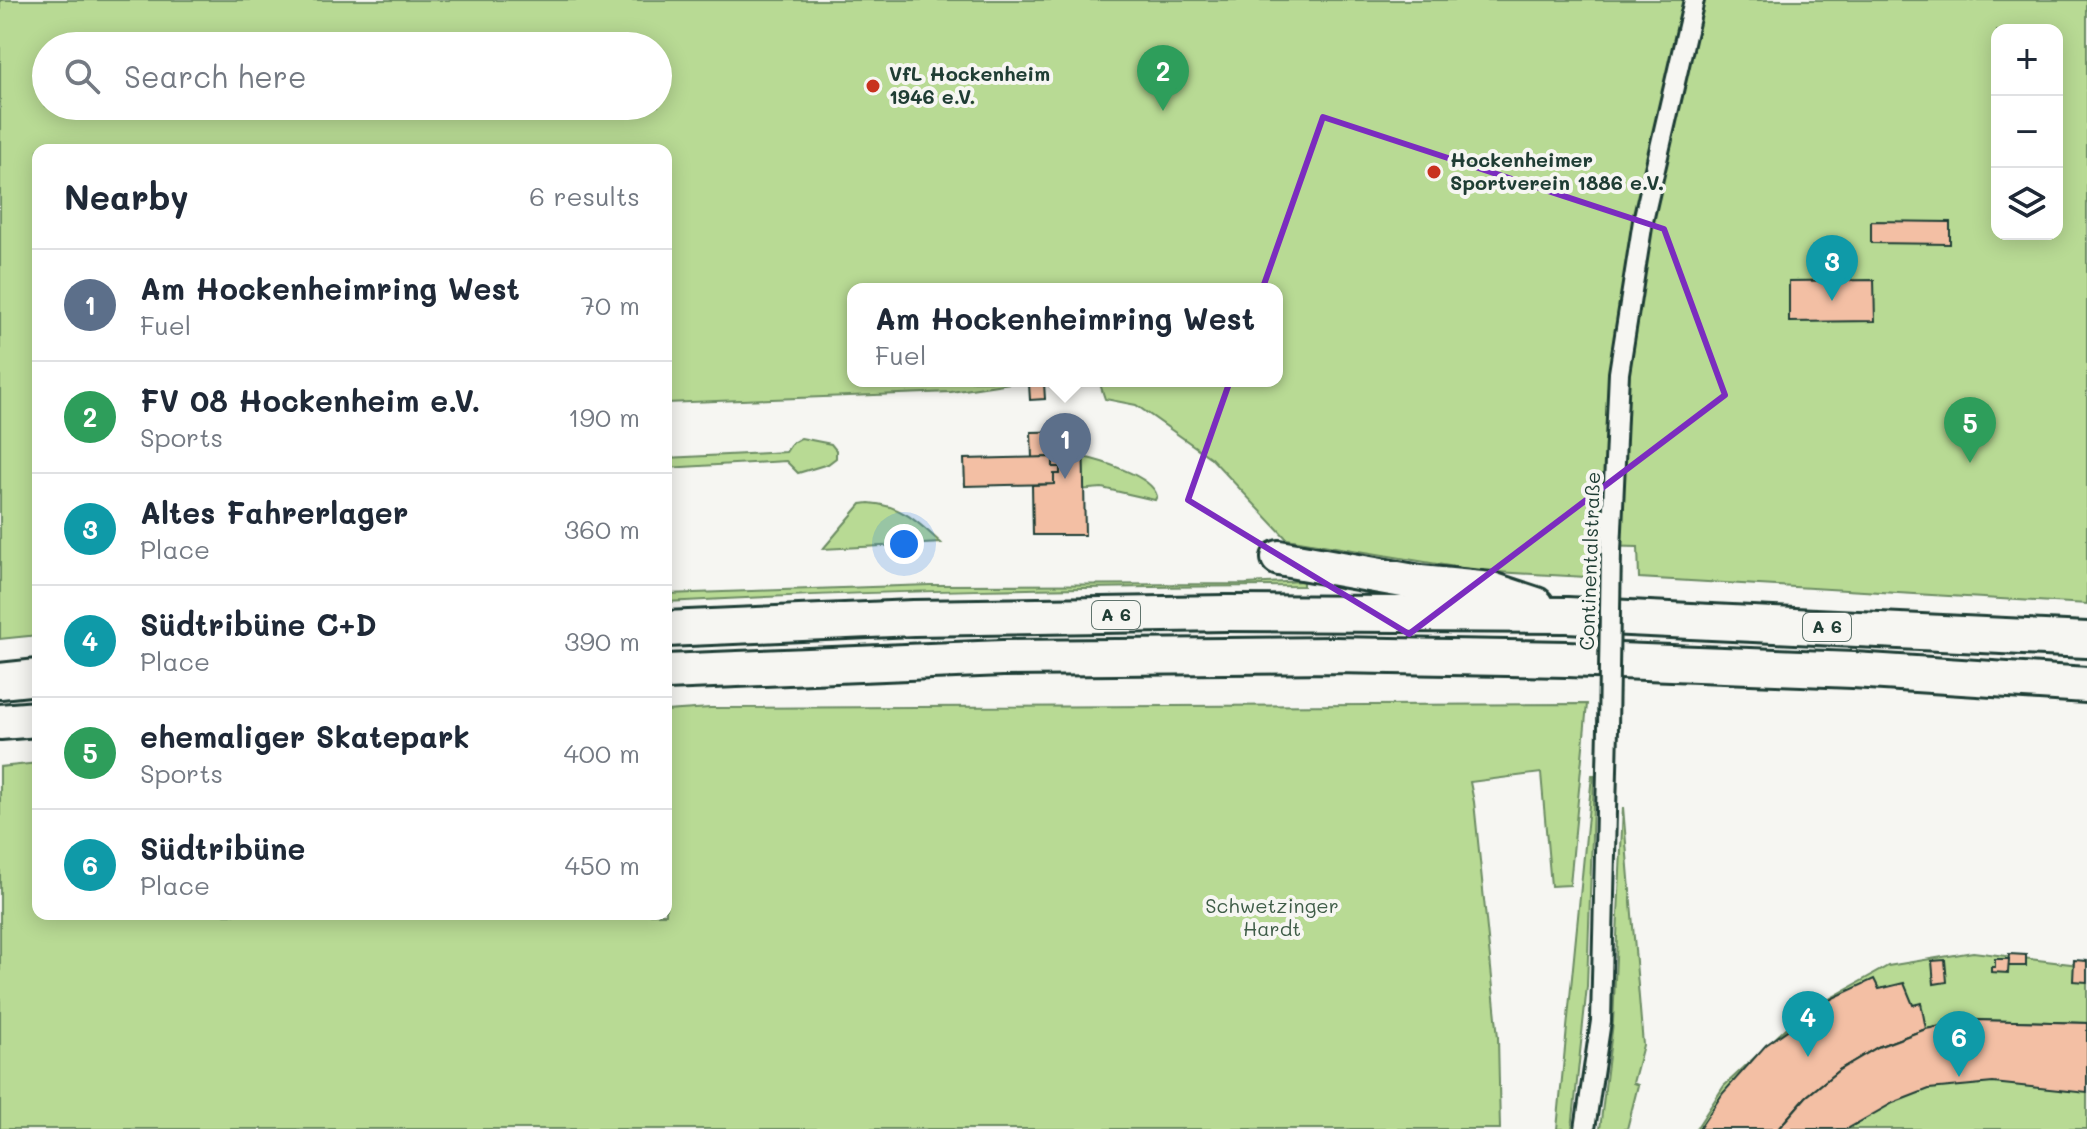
<!DOCTYPE html>
<html lang="en">
<head>
<meta charset="utf-8">
<style>
	:root { --surface:#fff; --page:#f6f6f7; --text:#1f2937; --muted:#747a83; --line:#e0e1e3; --accent:#ea580c }
	body { margin:0; font-family:Mali,sans-serif; background:var(--page); color:var(--text) }
	.controls { position:absolute; right:24px; top:24px; display:grid; overflow:hidden; border-radius:16px; box-shadow:0 4px 20px #0003 }
	.controls button { width:72px; height:72px; display:grid; place-items:center; padding:0; border:0; border-bottom:2px solid var(--line); background:var(--surface); color:var(--text); font:40px sans-serif }
	.you { position:absolute; left:904px; top:544px; width:28px; height:28px; margin:-20px; border:6px solid #fff; border-radius:50%; background:#1a73e8; box-shadow:0 0 0 12px #1a73e833 }
	.badge { display:grid; place-items:center; width:52px; height:52px; border-radius:50%; background:var(--accent); color:#fff; font-size:26px; font-weight:700 }
	.pin { position:absolute; translate:-50% -66px; filter:drop-shadow(0 2px 4px #0008) }
	.pin::after { content:''; position:absolute; top:42px; width:28px; height:24px; background:inherit; clip-path:polygon(0 0,100% 0,50% 100%) }
	.popup { position:absolute; left:847px; top:283px; width:436px; height:104px; box-sizing:border-box; display:grid; place-content:center; border-radius:16px; background:var(--surface); filter:drop-shadow(0 2px 6px #0005); font-size:26px; white-space:nowrap; color:var(--muted) }
	.popup b { font-size:30px; color:var(--text) }
	.popup::after { content:''; position:absolute; left:50%; top:100%; margin-left:-16px; border:16px solid transparent; border-top-color:var(--surface) }
	.list { margin:0; padding:0; list-style:none }
	h2 { display:flex; justify-content:space-between; align-items:center; height:104px; margin:0; padding:0 32px; font-size:34px }
	h2 small { font-size:26px; font-weight:400; color:var(--muted) }
	.list li { display:grid; grid-template-columns:52px 1fr auto; gap:24px; align-items:center; box-sizing:border-box; height:112px; padding:0 32px; border-top:2px solid var(--line) }
	.list b { display:block; font-size:30px; white-space:nowrap }
	.list p { margin:0; font-size:26px; white-space:nowrap; color:var(--muted) }
	.list em { font-size:26px; font-style:normal; color:var(--muted) }
	.icon { flex:none; width:44px; height:44px; fill:none; stroke:currentColor; stroke-width:2; stroke-linecap:round; stroke-linejoin:round }
	.map { position:relative; flex:none; width:2087px; height:1129px; overflow:hidden }
	.search { position:absolute; background:var(--surface); box-shadow:0 4px 20px #0003; left:32px; top:32px; width:640px; height:88px; display:flex; align-items:center; gap:20px; box-sizing:border-box; padding:0 28px; border-radius:44px; color:var(--muted); font-size:30px }
	.panel { position:absolute; background:var(--surface); box-shadow:0 4px 20px #0003; left:32px; top:144px; width:640px; height:776px; border-radius:16px }
	.map>svg:first-child { display:block }
	.green { fill:#b8da94; stroke:#6c8c64; stroke-width:2; fill-rule:evenodd }
	.building { fill:#f3bfa4; stroke:#1f3d34; stroke-width:2 }
	.lines { fill:none; stroke-linecap:round; stroke-linejoin:round }
	.street-casing { stroke:#1f3d34; stroke-width:24 }
	.highway-casing { stroke:#1f3d34; stroke-width:40 }
	.street { stroke:#f6f6f2; stroke-width:18 }
	.highway { stroke:#f6f6f2; stroke-width:34 }
	.street-bridge-casing { stroke:#1f3d34; stroke-width:24; stroke-linecap:butt }
	.street-bridge { stroke:#f6f6f2; stroke-width:18 }
	.marked { fill:none; stroke:#7b2cbf; stroke-width:6; stroke-linejoin:round }
	.poi-dot { fill:#c8321e; stroke:#f6f6f2; stroke-width:3 }
	.labels { text-anchor:middle; stroke-width:8; stroke-linejoin:round; paint-order:stroke }
	.shield { fill:#f6f6f2; stroke:#60746d; stroke-width:2 }
	.shield-label { font-size:18px; font-weight:bold; fill:#1f3d34 }
	.poi-label { font-size:20px; font-weight:bold; fill:#1f3d34; stroke:#f6f6f2; text-anchor:start }
	.street-label { font-size:20px; fill:#1f3d34; stroke:#f6f6f2 }
	.park-label { font-size:20px; fill:#3e5c47; stroke:#f6f6f2 }
</style>
</head>
<body>
<div class="map">
<svg width="2087" height="1129" viewBox="0 0 2087 1129">
	<rect width="100%" height="100%" fill="#f6f6f2"/>
	<filter id="ink" filterUnits="userSpaceOnUse"><feTurbulence type="fractalNoise" baseFrequency=".0125" numOctaves="2"/><feDisplacementMap in="SourceGraphic" scale="16" xChannelSelector="R" yChannelSelector="G"/><feConvolveMatrix kernelMatrix="1 2 1 2 8 2 1 2 1" color-interpolation-filters="sRGB"/></filter>
	<g filter="url(#ink)">
		<!-- green -->
		<g class="green">
			<path d="M 0,0 L 2087,0 L 2087,604 L 1639,578 L 1638,547 L 1595,546 L 1586,577 L 1479,571 L 1287,539 L 1211,458 L 1136,405 L 1105,399 L 1099,381 L 1277,381 L 1277,289 L 853,289 L 853,381 L 1023,381 L 951,392 L 666,403 L 666,150 L 38,150 L 38,635 L 0,639 ZM 1997,30 L 2057,30 L 2057,234 L 1997,234 ZM 46,46 L 658,46 L 658,106 L 46,106 Z"/>
			<polygon points="801,438 831,444 836,450 836,458 828,464 798,473 786,461 666,468 666,458 786,452 792,443"/>
			<path d="M 1078,456 C 1098,460 1152,475 1157,496 L 1155,500 L 1102,488 L 1078,490 Z"/>
			<path d="M 869,503 C 901,505 918,522 941,543 L 823,549 L 861,504 Z"/>
			<path d="M 1303,581 L 1303,586 C 1091,587 878,590 666,602 L 666,594 L 930,585 L 1246,584 Z"/>
			<polygon points="1587,704 1570,885 1551,886 1541,773 1470,782 1474,802 1498,1037 1500,1129 0,1129 0,767 38,763 38,914 666,914 666,711 710,708"/>
			<polygon points="1592,775 1594,775 1587,986 1572,1129 1557,1129"/>
			<polygon points="1623,807 1643,1045 1633,1083 1638,1085 1627,1129 1600,1129 1613,1023"/>
			<polygon points="1973,952 2087,966 2087,1129 1696,1129 1724,1086 1799,1016 1888,966"/>
		</g>
		<!-- building -->
		<g class="building">
			<polygon points="1871,221 1950,222 1950,244 1871,243"/>
			<polygon points="1874,280 1875,321 1789,322 1789,281"/>
			<polygon points="1044,383 1045,399 1030,400 1029,384"/>
			<polygon points="1083,431 1085,535 1033,535 1032,485 1054,484 1054,474 1060,474 1060,467 1053,467 1053,457 1032,458 1031,432"/>
			<polygon points="1053,457 1053,467 1060,467 1060,474 1054,474 1054,484 965,486 964,459"/>
			<polygon points="2009,954 2026,955 2026,966 2008,966"/>
			<polygon points="1995,959 2009,959 2008,973 1991,972 1991,967 1995,967"/>
			<polygon points="1945,960 1947,982 1934,984 1932,961"/>
			<polygon points="2074,960 2087,961 2087,982 2073,981"/>
			<polygon points="1874,979 1879,989 1904,983 1913,1005 1921,1003 1926,1029 1878,1047 1839,1070 1806,1097 1778,1129 1699,1129 1723,1093 1766,1045 1833,998"/>
			<polygon points="1973,1020 2087,1023 2087,1048 1997,1041 1968,1043 1931,1050 1900,1060 1868,1077 1832,1102 1806,1129 1778,1129 1806,1097 1839,1070 1878,1047 1926,1029"/>
			<polygon points="1973,1020 2087,1023 2087,1093 1993,1083 1929,1089 1893,1103 1847,1129 1778,1129 1806,1097 1839,1070 1878,1047 1926,1029"/>
		</g>
		<g class="lines">
			<defs>
				<g id="street">
					<polyline points="1611,551 1619,373 1643,221 1694,0"/>
					<polyline points="1585,1129 1601,1021 1608,728"/>
				</g>
				<g id="highway">
					<polyline points="1279,558 1420,583 1491,590 1536,605"/>
					<polyline points="666,629 913,618 1226,613 1567,615 2087,640"/>
					<polyline points="666,672 1003,658 1334,655 1567,659 1853,670 2087,685"/>
					<polyline points="0,681 38,677"/>
					<polyline points="0,722 38,719"/>
				</g>
			</defs>
			<!-- street casing -->
			<use href="#street" class="street-casing"/>
			<!-- highway casing -->
			<use href="#highway" class="highway-casing"/>
			<!-- street -->
			<use href="#street" class="street"/>
			<!-- highway -->
			<use href="#highway" class="highway"/>
			<defs>
				<polyline id="street-bridge" points="1608,728 1611,551"/>
			</defs>
			<!-- street-bridge casing -->
			<use href="#street-bridge" class="street-bridge-casing"/>
			<!-- street-bridge -->
			<use href="#street-bridge" class="street-bridge"/>
		</g>
	</g>
	<!-- marked area -->
	<path class="marked" d="M 1323,117 L 1664,229 L 1725,395 L 1409,634 L 1188,500 Z"/>
	<!-- markers -->
	<g class="poi-dot">
		<circle cx="873" cy="86" r="8"/>
		<circle cx="1434" cy="172" r="8"/>
	</g>
	<g class="labels">
		<!-- shield labels -->
		<g class="shield">
			<rect x="1092" y="601" width="48" height="28" rx="6"/>
			<rect x="1803" y="613" width="48" height="28" rx="6"/>
		</g>
		<g class="shield-label">
			<text x="1116" y="621">A 6</text>
			<text x="1827" y="633">A 6</text>
		</g>
		<!-- poi labels -->
		<g class="poi-label">
			<text x="889" y="81">VfL Hockenheim<tspan x="889" dy="23">1946 e.V.</tspan></text>
			<text x="1450" y="167">Hockenheimer<tspan x="1450" dy="23">Sportverein 1886 e.V.</tspan></text>
		</g>
		<!-- street labels -->
		<g class="street-label">
			<text transform="translate(1590 561) rotate(-88)" y="7">Continentalstraße</text>
		</g>
		<!-- park labels -->
		<g class="park-label">
			<text x="1272" y="913">Schwetzinger<tspan x="1272" dy="23">Hardt</tspan></text>
		</g>
	</g>
</svg>
<div class="controls">
<button>+</button>
<button>−</button>
<button><svg class="icon" aria-label="layers" viewBox="0 0 24 24"><path d="M12 4l9 5-9 5-9-5zM3 14l9 5 9-5"/></svg></button>
</div>
<div class="you"></div>
<div class="pin badge" style="left:1065px;top:479px;background:#5c6f8a">1</div>
<div class="popup"><b>Am Hockenheimring West</b>Fuel</div>
<div class="pin badge" style="left:1163px;top:111px;background:#2e9e5b">2</div>
<div class="pin badge" style="left:1832px;top:301px;background:#0f9aa8">3</div>
<div class="pin badge" style="left:1808px;top:1057px;background:#0f9aa8">4</div>
<div class="pin badge" style="left:1970px;top:463px;background:#2e9e5b">5</div>
<div class="pin badge" style="left:1959px;top:1077px;background:#0f9aa8">6</div>
<div class="search"><svg class="icon" aria-label="search" viewBox="0 0 24 24"><circle cx="10" cy="10" r="6"/><path d="M15 15l6 6"/></svg>Search here</div>
<section class="panel">
<h2>Nearby<small>6 results</small></h2>
<ul class="list">
<li><span class="badge" style="background:#5c6f8a">1</span><div><b>Am Hockenheimring West</b><p>Fuel</p></div><em>70 m</em></li>
<li><span class="badge" style="background:#2e9e5b">2</span><div><b>FV 08 Hockenheim e.V.</b><p>Sports</p></div><em>190 m</em></li>
<li><span class="badge" style="background:#0f9aa8">3</span><div><b>Altes Fahrerlager</b><p>Place</p></div><em>360 m</em></li>
<li><span class="badge" style="background:#0f9aa8">4</span><div><b>Südtribüne C+D</b><p>Place</p></div><em>390 m</em></li>
<li><span class="badge" style="background:#2e9e5b">5</span><div><b>ehemaliger Skatepark</b><p>Sports</p></div><em>400 m</em></li>
<li><span class="badge" style="background:#0f9aa8">6</span><div><b>Südtribüne</b><p>Place</p></div><em>450 m</em></li>
</ul>
</section>
</div>
</body>
</html>
